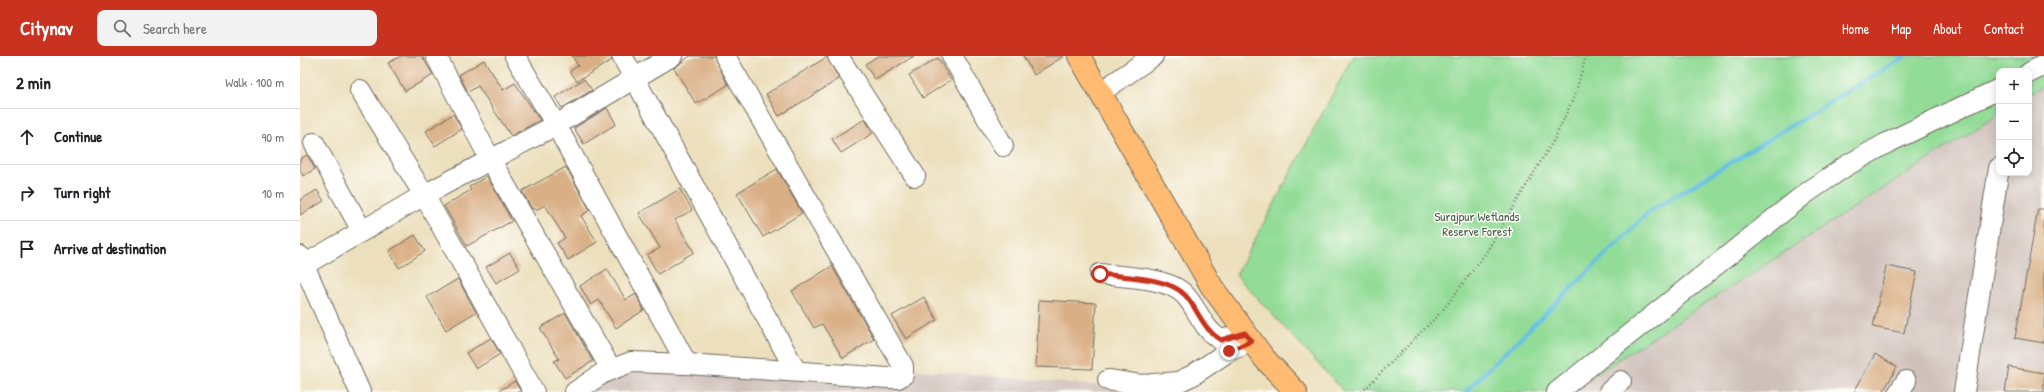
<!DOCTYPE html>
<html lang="en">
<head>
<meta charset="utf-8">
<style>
	:root { --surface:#fff; --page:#f2f2f2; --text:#202124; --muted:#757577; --line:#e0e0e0; --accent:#c8321e }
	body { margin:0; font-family:"Patrick Hand",sans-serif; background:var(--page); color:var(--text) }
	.controls { position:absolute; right:12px; top:12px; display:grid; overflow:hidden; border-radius:8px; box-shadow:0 2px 10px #0003 }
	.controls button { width:36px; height:36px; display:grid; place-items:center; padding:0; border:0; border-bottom:1px solid var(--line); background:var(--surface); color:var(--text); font:20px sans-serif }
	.stop { position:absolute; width:12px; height:12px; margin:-9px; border:3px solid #c8321e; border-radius:50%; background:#fff }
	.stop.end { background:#c8321e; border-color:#fff; box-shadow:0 1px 4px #0008 }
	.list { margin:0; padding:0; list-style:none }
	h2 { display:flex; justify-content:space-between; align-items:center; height:52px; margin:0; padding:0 16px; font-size:17px }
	h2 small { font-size:13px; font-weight:400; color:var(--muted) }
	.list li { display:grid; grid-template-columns:26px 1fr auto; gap:12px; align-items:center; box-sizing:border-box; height:56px; padding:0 16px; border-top:1px solid var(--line) }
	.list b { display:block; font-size:15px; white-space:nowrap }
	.list em { font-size:13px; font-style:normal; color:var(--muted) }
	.icon { flex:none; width:22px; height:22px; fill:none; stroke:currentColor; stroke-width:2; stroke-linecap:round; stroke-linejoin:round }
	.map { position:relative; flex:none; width:1744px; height:336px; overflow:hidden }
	header { display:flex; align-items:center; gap:24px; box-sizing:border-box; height:56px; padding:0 20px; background:var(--accent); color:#fff }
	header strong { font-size:19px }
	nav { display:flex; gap:22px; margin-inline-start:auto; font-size:14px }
	.search { width:280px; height:36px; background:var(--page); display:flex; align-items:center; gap:10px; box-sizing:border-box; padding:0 14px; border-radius:8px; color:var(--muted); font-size:15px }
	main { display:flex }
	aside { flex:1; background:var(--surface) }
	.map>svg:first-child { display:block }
	.industrial { fill:#cfc0ba }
	.green { fill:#93dc97; stroke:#5f8461 }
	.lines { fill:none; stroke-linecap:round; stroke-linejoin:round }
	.stream { stroke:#65c0e3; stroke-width:4 }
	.building { fill:#d9af85 }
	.minor-casing { stroke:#6f6a5e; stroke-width:22 }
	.major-casing { stroke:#6f6a5e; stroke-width:24 }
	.path { stroke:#6f6a5e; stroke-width:2.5; stroke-dasharray:1 3; stroke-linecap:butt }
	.minor { stroke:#fff; stroke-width:20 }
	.major { stroke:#febb71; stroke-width:22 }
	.route { stroke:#c8321e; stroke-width:5 }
	.labels { text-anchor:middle; stroke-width:3; stroke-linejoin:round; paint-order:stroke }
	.park-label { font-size:13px; fill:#4a604b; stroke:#fdfcf7 }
</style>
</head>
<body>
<header>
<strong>Citynav</strong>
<div class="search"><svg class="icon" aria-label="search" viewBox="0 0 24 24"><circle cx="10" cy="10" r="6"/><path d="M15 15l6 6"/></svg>Search here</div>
<nav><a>Home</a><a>Map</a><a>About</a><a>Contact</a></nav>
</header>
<main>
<aside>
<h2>2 min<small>Walk · 100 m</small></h2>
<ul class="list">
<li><svg class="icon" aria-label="ahead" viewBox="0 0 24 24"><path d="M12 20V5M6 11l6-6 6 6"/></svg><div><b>Continue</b></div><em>90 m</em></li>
<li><svg class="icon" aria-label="right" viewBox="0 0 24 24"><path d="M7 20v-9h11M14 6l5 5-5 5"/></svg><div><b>Turn right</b></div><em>10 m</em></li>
<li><svg class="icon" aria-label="arrive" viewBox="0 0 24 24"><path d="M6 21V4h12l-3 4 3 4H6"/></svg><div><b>Arrive at destination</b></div></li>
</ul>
</aside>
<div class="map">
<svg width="1744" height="336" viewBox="0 0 1744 336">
	<rect width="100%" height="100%" fill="#fdfcf7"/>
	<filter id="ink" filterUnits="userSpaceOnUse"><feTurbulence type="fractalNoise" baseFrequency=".025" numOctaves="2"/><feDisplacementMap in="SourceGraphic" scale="8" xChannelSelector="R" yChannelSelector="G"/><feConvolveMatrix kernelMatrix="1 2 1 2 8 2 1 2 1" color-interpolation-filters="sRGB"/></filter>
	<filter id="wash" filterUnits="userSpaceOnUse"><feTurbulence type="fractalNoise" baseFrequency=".012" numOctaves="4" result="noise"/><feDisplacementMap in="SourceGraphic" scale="16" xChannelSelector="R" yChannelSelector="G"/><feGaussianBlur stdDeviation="0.9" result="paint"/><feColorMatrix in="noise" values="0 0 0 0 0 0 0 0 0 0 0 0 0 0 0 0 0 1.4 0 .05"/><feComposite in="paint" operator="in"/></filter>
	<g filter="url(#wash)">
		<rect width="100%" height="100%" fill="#ecdfbc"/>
		<!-- industrial -->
		<g class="industrial">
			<polygon points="1744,0 1744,336 1204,336 1699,20 1699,117 1729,117 1729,15"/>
			<polygon points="339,298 596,312 872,336 283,336"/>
		</g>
		<!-- green -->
		<polygon class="green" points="1053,0 1744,0 1744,29 1729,39 1729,15 1699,15 1699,58 1268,336 1044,336 936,219"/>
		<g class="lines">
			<!-- stream -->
			<polyline class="stream" points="1165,336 1349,156 1606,0"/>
		</g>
		<g id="blocks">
			<!-- building -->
			<g class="building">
				<polygon points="101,0 122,0 133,19 105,35 88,7"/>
				<polygon points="272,0 311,0 312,4 277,25 270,15 278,10"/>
				<polygon points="390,0 414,0 428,29 396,48 374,12"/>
				<polygon points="578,0 614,0 575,24 565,8"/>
				<polygon points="723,0 764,0 734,19"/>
				<polygon points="527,1 539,23 479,60 466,38"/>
				<polygon points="638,2 651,24 623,42 609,19"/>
				<polygon points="184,4 203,34 215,27 240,64 211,80 178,30 168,36 159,19"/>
				<polygon points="284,23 292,34 262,52 255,41"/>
				<polygon points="307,52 316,68 284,88 274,72"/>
				<polygon points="153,58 162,73 135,90 126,75"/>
				<polygon points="565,63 573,77 541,97 532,83"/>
				<polygon points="7,99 15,113 3,120 0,114 0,103"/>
				<polygon points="266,111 290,154 281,160 297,186 268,204 257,187 265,182 245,149 236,154 234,152 232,153 222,135"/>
				<polygon points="477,113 502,157 463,181 437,137"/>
				<polygon points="187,120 212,165 167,190 144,150 171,134 169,131"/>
				<polygon points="380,133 392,154 375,164 394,196 358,218 347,199 360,192 339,157"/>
				<polygon points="17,134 24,145 0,159 0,144"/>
				<polygon points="1738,153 1744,153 1744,287 1715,282"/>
				<polygon points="115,179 125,195 99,212 89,195"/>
				<polygon points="210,197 220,213 196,227 186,211"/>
				<polygon points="532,210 574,283 543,302 522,268 514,272 492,235"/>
				<polygon points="1586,210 1617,216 1604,277 1573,271"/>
				<polygon points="307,213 326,244 336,238 344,254 316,272 299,244 291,249 280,230"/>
				<polygon points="158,223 176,256 146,274 127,241"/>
				<polygon points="624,241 637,264 606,283 592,260"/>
				<polygon points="739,244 796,247 792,313 736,311"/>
				<polygon points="265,257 293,305 265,322 254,305 259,303 240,272"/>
				<polygon points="191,282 200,298 176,313 166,297"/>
				<polygon points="1575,298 1597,311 1583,336 1554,336"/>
				<polygon points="1709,311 1744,317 1744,336 1705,336"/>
				<polygon points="215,325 221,336 197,336"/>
			</g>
		</g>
	</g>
	<g filter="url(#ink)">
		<use href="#blocks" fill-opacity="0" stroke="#6f6a5e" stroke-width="1"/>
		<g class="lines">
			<defs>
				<g id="minor">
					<polyline points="136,0 190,103 311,313"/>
					<polyline points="215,0 256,69 387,308"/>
					<polyline points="322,0 496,315"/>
					<polyline points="538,0 615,120"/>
					<polyline points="652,0 703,90"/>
					<polyline points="1729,17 1744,9"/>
					<polyline points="60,34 124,139 234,336"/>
					<polyline points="801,36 853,0"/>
					<polyline points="14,87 62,175"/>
					<polyline points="0,200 60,336"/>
					<polyline points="4,209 124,139 256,69 372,0"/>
					<path d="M 800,218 C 824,221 868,221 885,239 C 898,253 903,274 921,284 L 945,277"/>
					<polyline points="808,324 841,329 878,326 893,319 929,295 950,286"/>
					<polyline points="275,336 303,317 331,306 387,308 588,322 598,322 603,319 603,310 425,0"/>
					<polyline points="1257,336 1505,138 1546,110 1585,88 1699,33"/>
					<polyline points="1309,336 1321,325"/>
					<polyline points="1599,336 1606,325"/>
					<polyline points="1664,336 1699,112"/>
				</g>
				<polyline id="major" points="779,0 912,231 964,302 996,336"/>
			</defs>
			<!-- minor casing -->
			<use href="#minor" class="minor-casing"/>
			<!-- major casing -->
			<use href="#major" class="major-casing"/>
			<!-- path -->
			<polyline class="path" points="1062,336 1143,254 1185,198 1255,82 1275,39 1286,0"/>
			<!-- minor -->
			<use href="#minor" class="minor"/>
			<!-- major -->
			<use href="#major" class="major"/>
		</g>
	</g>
	<g class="lines" filter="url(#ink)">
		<!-- route -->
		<path class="route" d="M 800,218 C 824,221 868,221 885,239 C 898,253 903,274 921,284 L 945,277 L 951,285 L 929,295"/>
	</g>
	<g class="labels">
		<!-- park labels -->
		<g class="park-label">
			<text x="1177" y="165">Surajpur Wetlands<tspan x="1177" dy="15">Reserve Forest</tspan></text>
		</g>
	</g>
</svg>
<div class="controls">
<button>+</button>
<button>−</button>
<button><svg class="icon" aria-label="locate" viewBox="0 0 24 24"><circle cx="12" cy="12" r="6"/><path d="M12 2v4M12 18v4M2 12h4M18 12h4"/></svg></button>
</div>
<div class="stop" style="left:800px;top:218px"></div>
<div class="stop end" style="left:929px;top:295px"></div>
</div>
</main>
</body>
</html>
